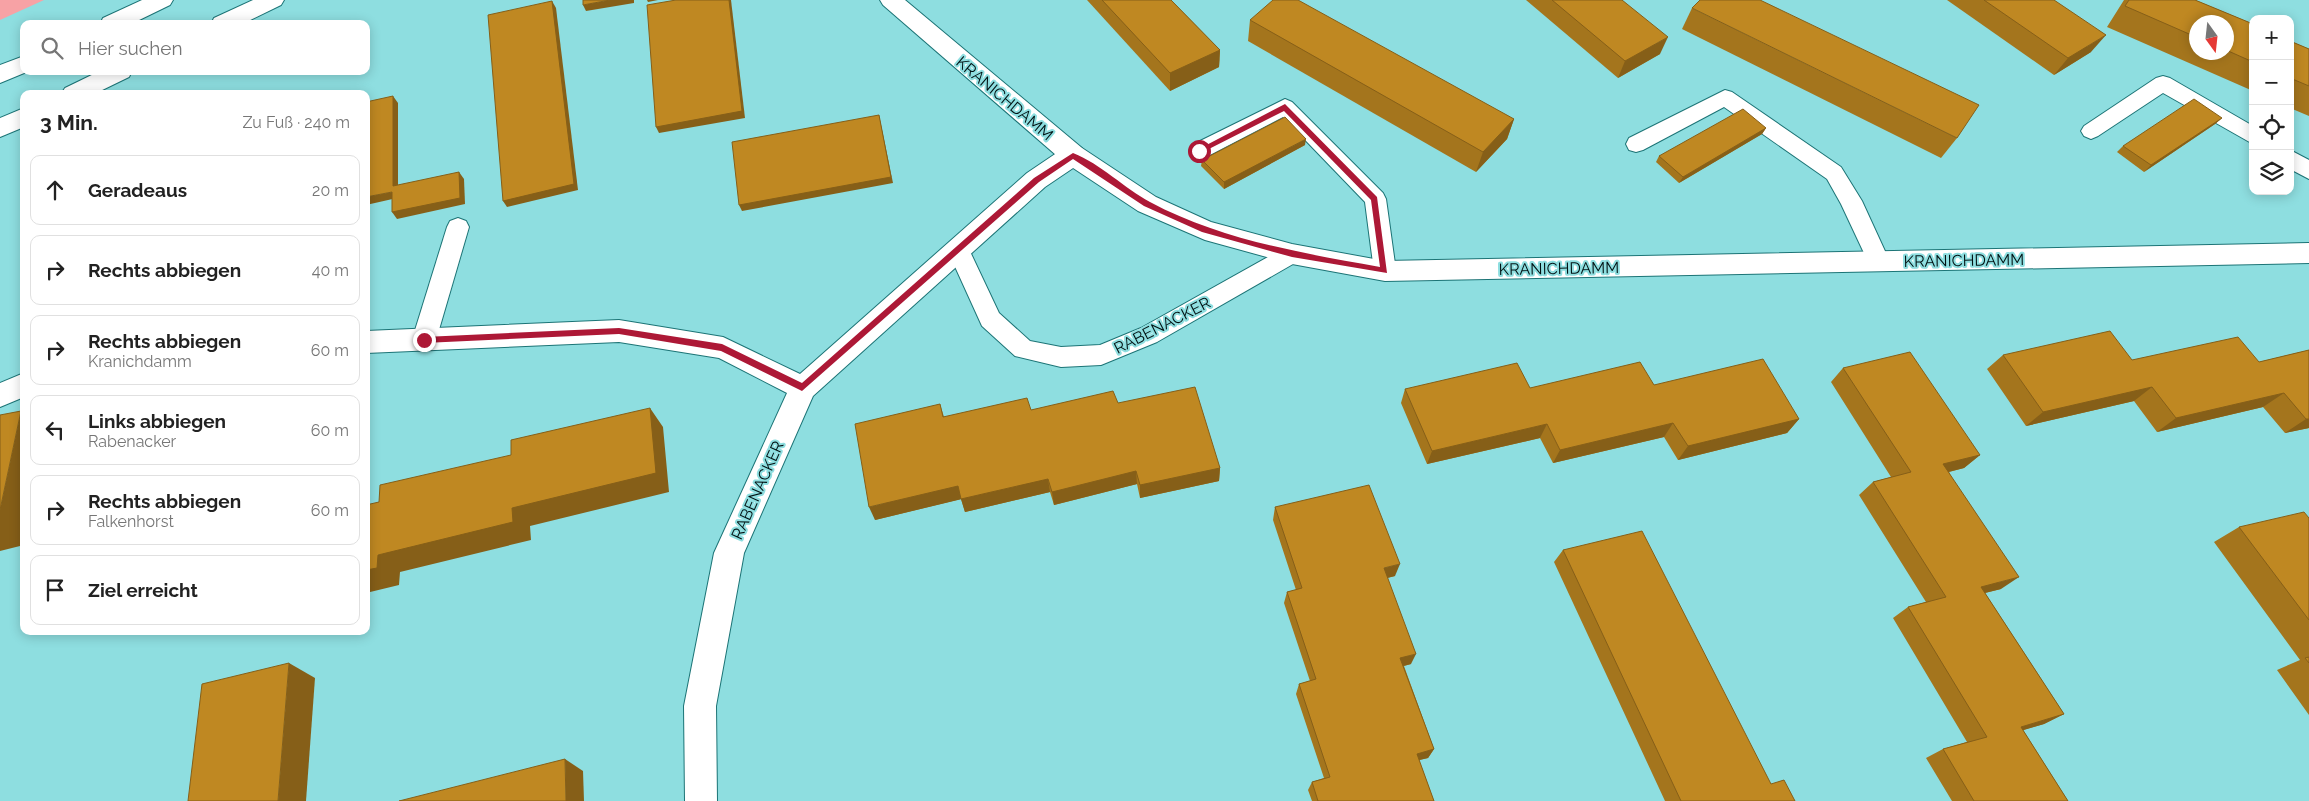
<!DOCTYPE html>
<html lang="de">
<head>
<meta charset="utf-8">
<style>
	:root { --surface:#fff; --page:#f6f6f6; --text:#222; --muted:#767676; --line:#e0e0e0 }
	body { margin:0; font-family:Raleway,sans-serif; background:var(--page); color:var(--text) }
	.controls { position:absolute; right:15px; top:15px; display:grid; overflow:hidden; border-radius:10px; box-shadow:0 2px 12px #0003 }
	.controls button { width:45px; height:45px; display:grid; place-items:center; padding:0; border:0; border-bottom:1px solid var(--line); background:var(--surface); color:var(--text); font:25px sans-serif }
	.compass { position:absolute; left:2189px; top:15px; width:45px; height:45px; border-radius:50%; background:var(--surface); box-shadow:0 2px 12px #0003; rotate:165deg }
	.stop { position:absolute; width:15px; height:15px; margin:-11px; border:4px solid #ad1836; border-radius:50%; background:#fff }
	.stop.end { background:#ad1836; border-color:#fff; box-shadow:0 1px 5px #0008 }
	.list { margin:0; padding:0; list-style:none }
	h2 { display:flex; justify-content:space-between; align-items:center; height:65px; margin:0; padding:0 20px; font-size:21px }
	h2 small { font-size:16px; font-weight:400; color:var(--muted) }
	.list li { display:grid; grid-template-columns:32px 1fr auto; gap:15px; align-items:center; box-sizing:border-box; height:70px; margin:0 10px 10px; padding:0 10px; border:1px solid var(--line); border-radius:10px }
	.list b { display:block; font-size:19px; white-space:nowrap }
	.list p { margin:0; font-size:16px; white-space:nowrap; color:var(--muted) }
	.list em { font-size:16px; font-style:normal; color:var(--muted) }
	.icon { flex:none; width:28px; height:28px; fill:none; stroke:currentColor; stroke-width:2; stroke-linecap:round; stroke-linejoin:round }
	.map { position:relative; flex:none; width:2309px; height:801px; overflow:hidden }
	.search { position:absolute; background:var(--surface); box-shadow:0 2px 12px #0003; left:20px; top:20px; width:350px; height:55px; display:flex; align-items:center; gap:12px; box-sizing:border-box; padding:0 18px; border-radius:10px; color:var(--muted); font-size:19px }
	.panel { position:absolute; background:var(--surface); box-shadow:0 2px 12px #0003; left:20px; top:90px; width:350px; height:545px; border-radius:10px }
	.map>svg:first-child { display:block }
	.green { fill:#f7a2a5 }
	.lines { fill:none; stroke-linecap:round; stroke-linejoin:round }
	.lane-casing { stroke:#1c7476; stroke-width:2 }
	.street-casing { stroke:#1c7476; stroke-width:2 }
	.secondary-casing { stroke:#1c7476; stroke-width:2 }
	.lane { fill:#fff; fill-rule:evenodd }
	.street { fill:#fff; fill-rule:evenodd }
	.secondary { fill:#fff; fill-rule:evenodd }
	.wall { fill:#a4751d; fill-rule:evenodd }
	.shaded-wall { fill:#865f18 }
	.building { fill:#bf8822; stroke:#865f18 }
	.route { fill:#ad1836 }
	.labels { text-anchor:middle; stroke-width:4; stroke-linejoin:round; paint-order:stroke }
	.street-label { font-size:16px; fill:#001011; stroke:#8edee0 }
</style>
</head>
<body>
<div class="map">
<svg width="2309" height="801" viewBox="0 0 2309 801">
	<rect width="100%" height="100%" fill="#8edee0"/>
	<!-- green -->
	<polygon class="green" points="0,0 44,0 0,20"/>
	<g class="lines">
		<defs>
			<g id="lane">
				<polygon points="2163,76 2170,78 2253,126 2253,144 2163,93 2098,136 2091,139 2084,136 2081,131 2084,126 2156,78"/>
				<polygon points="1725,90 1732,92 1841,167 1862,201 1890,262 1887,268 1879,271 1871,268 1841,204 1827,179 1724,107 1643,150 1636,152 1629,150 1626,144 1629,138"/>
				<polygon points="1285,99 1292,102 1383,193 1386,199 1396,271 1393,277 1385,280 1377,277 1374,271 1365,202 1283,117 1206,157 1199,159 1192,157 1189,151 1192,145"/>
				<polygon points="2290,150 2309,160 2309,179 2290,169"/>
				<polygon points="458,218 466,221 469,227 436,340 432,347 424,350 416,347 412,340 447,227 450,221"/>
				<polygon points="958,240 966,243 999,313 1030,341 1061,347 1100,345 1141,328 1284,248 1292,245 1300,248 1303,254 1300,260 1157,342 1101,365 1061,367 1015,356 982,326 947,249 950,243"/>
			</g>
			<g id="street">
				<polygon points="1073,146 1082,148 1085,155 1082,162 1045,187 813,396 744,553 716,706 717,801 685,801 684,706 714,553 787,393 719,358 619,342 366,353 366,331 619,320 723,337 800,374 1027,173 1064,148"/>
				<polygon points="24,373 24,397 0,407 0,383"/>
			</g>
			<g id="secondary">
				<polygon points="142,0 173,0 170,5 131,24 100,24 103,18"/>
				<polygon points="253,0 284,0 281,5 242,24 211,24 214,18"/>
				<polygon points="880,0 905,0 1082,148 1156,197 1211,222 1292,244 1385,261 2309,243 2309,263 1385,281 1292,264 1205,240 1138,211 1064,162 883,5"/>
				<polygon points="24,56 24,71 29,71 0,83 0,65"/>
				<polygon points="100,71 132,71 129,77 94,94 61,94 65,88"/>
				<polygon points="24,108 24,127 0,137 0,118"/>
			</g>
		</defs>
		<!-- lane casing -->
		<use href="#lane" class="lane-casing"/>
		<!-- street casing -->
		<use href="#street" class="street-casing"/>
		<!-- secondary casing -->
		<use href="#secondary" class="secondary-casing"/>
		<!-- lane -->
		<use href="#lane" class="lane"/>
		<!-- street -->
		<use href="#street" class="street"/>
		<!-- secondary -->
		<use href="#secondary" class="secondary"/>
	</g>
	<!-- wall -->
	<g class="wall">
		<polygon points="1087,0 1171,0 1220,50 1219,67 1170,91"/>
		<polygon points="1526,0 1622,0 1660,54 1618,78"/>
		<polygon points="1947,0 2054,0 2091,52 2054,75"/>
		<path d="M 2124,0 L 2195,0 L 2253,24 L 2253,91 L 2107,27 ZM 2196,22 L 2226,22 L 2226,52 L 2196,52 Z"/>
		<polygon points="1692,8 1957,138 1941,158 1682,29"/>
		<polygon points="1250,20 1514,119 1507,139 1476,172 1248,41"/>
		<polygon points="2290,41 2309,49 2309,116 2290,108"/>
		<polygon points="2222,118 2215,124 2144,172 2117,152 2123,146"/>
		<polygon points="1766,128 1762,134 1679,183 1656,162 1659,156"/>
		<polygon points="1305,145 1224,189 1201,166 1202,160"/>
		<polygon points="2309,350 2309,428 2285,433 2263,407 2157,432 2134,401 2026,426 1987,369 2003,355 2132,360 2259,362"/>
		<polygon points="1843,368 1980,455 1964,468 1949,472 2001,589 1985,593 2064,714 2044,724 2023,730 2068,801 1952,801 1926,758 1943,749 1967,742 1893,618 1908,607 1926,602 1859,495 1873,482 1891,477 1831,382"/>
		<polygon points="1654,385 1799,419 1787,433 1678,460 1664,437 1553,463 1540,438 1427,464 1401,403 1405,389 1530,388"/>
		<polygon points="1118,403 1220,468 1219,481 1140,498 1137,484 1054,505 1050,492 965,512 961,499 875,520 940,404 944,417"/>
		<polygon points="1275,507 1395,576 1387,578 1411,664 1404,666 1434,749 1428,758 1419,760 1434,801 1312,801 1308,790 1312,782 1324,778 1296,694 1299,684 1310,681 1284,603 1287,592 1296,590 1273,520"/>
		<polygon points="2309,518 2309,715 2277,670 2300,660 2214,542 2239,527"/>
		<polygon points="1563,550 1771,784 1795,801 1665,801 1554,562"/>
	</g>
	<!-- shaded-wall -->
	<g class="shaded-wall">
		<polygon points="610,0 634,0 634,3 586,11 583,5"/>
		<polygon points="647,0 658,0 648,2"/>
		<polygon points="729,0 731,0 745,118 659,133 656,127"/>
		<polygon points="552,1 556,8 578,190 507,207 503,201"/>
		<polygon points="2106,35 2091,52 2054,75 2068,58"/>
		<polygon points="1668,37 1660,54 1618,78 1625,61"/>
		<polygon points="1220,50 1219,67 1170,91 1170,73"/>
		<polygon points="393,96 398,103 398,193 393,186"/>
		<polygon points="879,115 893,183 742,211 739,205"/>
		<polygon points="2222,118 2215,124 2144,172 2151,165"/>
		<polygon points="1514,119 1507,139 1476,172 1483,152"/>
		<polygon points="1766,128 1762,134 1679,183 1683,177"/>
		<polygon points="1306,139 1305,145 1224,189 1224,182"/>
		<polygon points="459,172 464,179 465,204 397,219 392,212"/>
		<polygon points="392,192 397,198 366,205 366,197"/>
		<polygon points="2152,387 2134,401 2026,426 2043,412"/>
		<polygon points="2284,393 2263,407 2157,432 2176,418"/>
		<polygon points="650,408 663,427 669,492 530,526 531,540 400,572 399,585 366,593 366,570 378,555 512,508"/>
		<polygon points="21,411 24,412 24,545 0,551 0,510"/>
		<polygon points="1799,419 1787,433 1678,460 1688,446"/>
		<polygon points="2306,419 2309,419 2309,428 2285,433"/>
		<polygon points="1673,423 1664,437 1553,463 1560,450"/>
		<polygon points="1547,424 1540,438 1427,464 1432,451"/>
		<polygon points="1980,455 1964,468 1928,477 1943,464"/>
		<polygon points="1220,468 1219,481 1140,498 1140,485"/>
		<polygon points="1136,471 1137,484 1054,505 1052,492"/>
		<polygon points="1048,479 1050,492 965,512 961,499"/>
		<polygon points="958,486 962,499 875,520 869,507"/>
		<polygon points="1400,564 1395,576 1379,580 1384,568"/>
		<polygon points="2019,577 2001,589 1964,598 1981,587"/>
		<polygon points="1416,654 1411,664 1395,668 1400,658"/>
		<polygon points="289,663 315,678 306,801 278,801"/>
		<polygon points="2064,714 2044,724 2003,736 2021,727"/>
		<polygon points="1434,749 1428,758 1411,762 1417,754"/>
		<polygon points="565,759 583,771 584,801 566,801"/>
	</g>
	<!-- building -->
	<g class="building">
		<polygon points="583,0 610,0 583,5"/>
		<polygon points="676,0 729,0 742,111 656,127 647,5"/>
		<polygon points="1102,0 1171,0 1220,50 1170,73"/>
		<polygon points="1273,0 1298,0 1514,119 1483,152 1250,20"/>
		<polygon points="1552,0 1622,0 1668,37 1625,61"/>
		<polygon points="1700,0 1760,0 1979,105 1957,138 1692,8"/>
		<polygon points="1984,0 2054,0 2106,35 2068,58"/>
		<polygon points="2129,0 2195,0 2253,24 2253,62 2226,50 2226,22 2196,22 2196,37 2125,6"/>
		<polygon points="552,1 574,184 503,201 488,15"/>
		<polygon points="2290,41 2309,49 2309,86 2290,78"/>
		<polygon points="393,96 393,186 459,172 460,198 392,212 392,192 366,197 366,102"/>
		<polygon points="2194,99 2222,118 2151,165 2123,146"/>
		<polygon points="1743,109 1766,128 1683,177 1659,156"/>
		<polygon points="879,115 891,177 739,205 732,142"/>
		<polygon points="1285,117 1306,139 1224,182 1202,160"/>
		<polygon points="2110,331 2132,360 2238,337 2259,362 2309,350 2309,419 2306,419 2284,393 2176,418 2152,387 2043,412 2003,355"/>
		<polygon points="1910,352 1980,455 1943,464 2019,577 1981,587 2064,714 2021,727 2068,801 1974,801 1943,749 1987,737 1908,607 1946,597 1873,482 1911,472 1843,368"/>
		<polygon points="1763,359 1799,419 1688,446 1673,423 1560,450 1547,424 1432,451 1405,389 1517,363 1530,388 1640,362 1654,385"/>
		<polygon points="1195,387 1220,468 1140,485 1136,471 1052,492 1048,479 961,499 958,486 869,507 855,424 940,404 943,417 1027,398 1031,410 1113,391 1118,403"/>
		<polygon points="650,408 656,473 512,508 513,522 378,555 377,568 366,570 366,505 379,502 380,485 511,455 511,440"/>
		<polygon points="21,411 0,510 0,415"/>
		<polygon points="1369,485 1400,564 1384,568 1416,654 1400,658 1434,749 1417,754 1434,801 1318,801 1312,782 1330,777 1299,684 1316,679 1287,592 1302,588 1275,507"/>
		<polygon points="2304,512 2309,518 2309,620 2239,527"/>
		<polygon points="1642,531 1771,784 1784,780 1795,801 1681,801 1563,550"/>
		<polygon points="2309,657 2309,663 2305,658"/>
		<polygon points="289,663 278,801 188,801 202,684"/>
		<polygon points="565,759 566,801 399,801"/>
	</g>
	<!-- route -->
	<path class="route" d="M 1285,104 L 1377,197 L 1387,273 L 1292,257 L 1202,232 L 1144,206 L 1073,159 L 1039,182 L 802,391 L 721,351 L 619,334 L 424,343 L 420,340 L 424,337 L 619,328 L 722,344 L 802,383 L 1034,178 L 1073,153 C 1101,164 1124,188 1150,202 C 1221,240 1302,253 1380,267 L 1371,200 L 1284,111 L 1201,153 L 1195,151 Z"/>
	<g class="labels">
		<!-- street labels -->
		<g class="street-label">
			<text transform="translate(1005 98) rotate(40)" y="6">KRANICHDAMM</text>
			<text transform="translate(1964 260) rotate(-1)" y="6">KRANICHDAMM</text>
			<text transform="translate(1559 268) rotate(-1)" y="6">KRANICHDAMM</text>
			<text transform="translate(1162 325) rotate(-27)" y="6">RABENACKER</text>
			<text transform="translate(757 490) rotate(-66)" y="6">RABENACKER</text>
		</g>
	</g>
</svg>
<div class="controls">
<button>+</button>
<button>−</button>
<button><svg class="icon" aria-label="locate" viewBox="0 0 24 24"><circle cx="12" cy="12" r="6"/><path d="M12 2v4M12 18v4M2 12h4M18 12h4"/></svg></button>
<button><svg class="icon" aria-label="layers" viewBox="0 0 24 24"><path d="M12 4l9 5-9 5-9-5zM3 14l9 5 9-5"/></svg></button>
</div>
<svg class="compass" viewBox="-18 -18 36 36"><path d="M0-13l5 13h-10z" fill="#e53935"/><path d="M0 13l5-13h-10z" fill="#767676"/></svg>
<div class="stop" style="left:1199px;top:151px"></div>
<div class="stop end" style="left:424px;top:340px"></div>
<div class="search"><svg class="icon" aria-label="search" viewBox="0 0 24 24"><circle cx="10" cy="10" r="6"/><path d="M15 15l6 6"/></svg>Hier suchen</div>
<section class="panel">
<h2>3 Min.<small>Zu Fuß · 240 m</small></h2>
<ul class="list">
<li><svg class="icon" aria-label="ahead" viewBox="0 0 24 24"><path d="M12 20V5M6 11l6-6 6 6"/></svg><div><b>Geradeaus</b></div><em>20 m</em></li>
<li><svg class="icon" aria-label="right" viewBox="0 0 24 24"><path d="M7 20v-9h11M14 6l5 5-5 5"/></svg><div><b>Rechts abbiegen</b></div><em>40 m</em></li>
<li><svg class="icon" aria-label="right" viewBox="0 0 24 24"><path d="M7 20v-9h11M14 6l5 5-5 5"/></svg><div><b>Rechts abbiegen</b><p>Kranichdamm</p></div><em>60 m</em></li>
<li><svg class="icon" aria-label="left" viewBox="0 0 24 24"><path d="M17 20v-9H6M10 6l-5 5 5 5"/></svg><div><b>Links abbiegen</b><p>Rabenacker</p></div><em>60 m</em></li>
<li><svg class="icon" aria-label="right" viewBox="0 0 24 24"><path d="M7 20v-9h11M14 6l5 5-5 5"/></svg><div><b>Rechts abbiegen</b><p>Falkenhorst</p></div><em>60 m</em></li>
<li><svg class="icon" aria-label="arrive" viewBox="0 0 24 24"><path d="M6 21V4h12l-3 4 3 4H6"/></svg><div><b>Ziel erreicht</b></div></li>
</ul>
</section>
</div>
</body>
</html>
